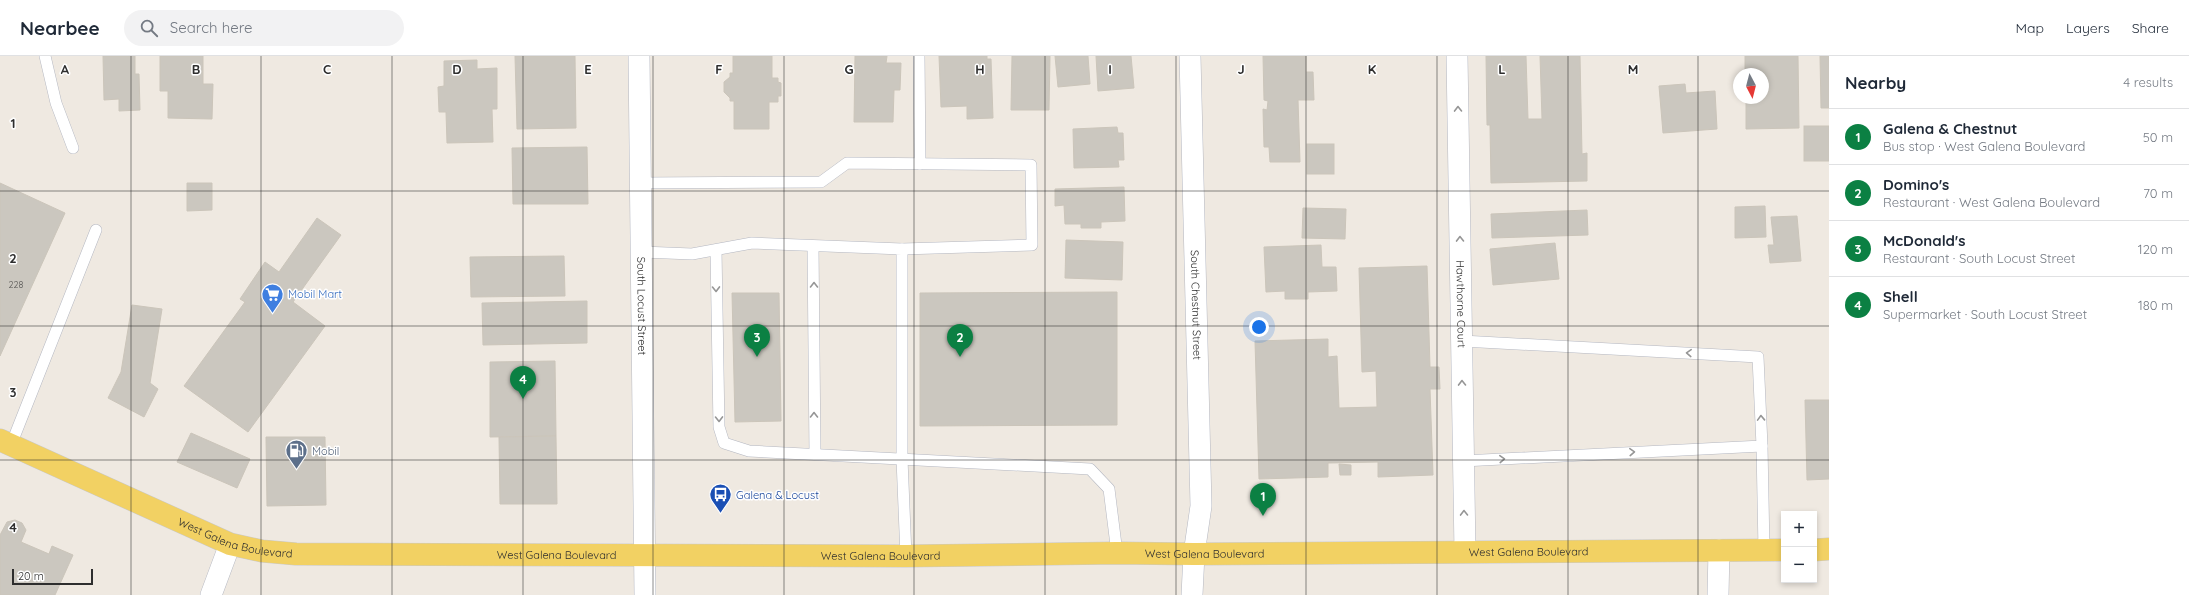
<!DOCTYPE html>
<html lang="en">
<head>
<meta charset="utf-8">
<style>
	:root { --surface:#fff; --page:#f2f2f3; --text:#1f2937; --muted:#747a83; --line:#e0e1e3; --accent:#0b8043 }
	body { margin:0; font-family:Quicksand,sans-serif; background:var(--page); color:var(--text) }
	.controls { position:absolute; right:12px; bottom:12px; display:grid; overflow:hidden; border-radius:0px; box-shadow:0 2px 6px #0003 }
	.controls button { width:36px; height:36px; display:grid; place-items:center; padding:0; border:0; border-bottom:1px solid var(--line); background:var(--surface); color:var(--text); font:20px sans-serif }
	.compass { position:absolute; left:1733px; top:12px; width:36px; height:36px; border-radius:50%; background:var(--surface); box-shadow:0 2px 6px #0003; rotate:173deg }
	.scale { position:absolute; left:12px; bottom:10px; width:81px; box-sizing:border-box; padding-left:4px; border:2px solid #2e2e2e; border-top:0; font-size:11px; line-height:14px; white-space:nowrap; color:#2e2e2e; -webkit-text-stroke:3px #fff; paint-order:stroke }
	.you { position:absolute; left:1259px; top:271px; width:14px; height:14px; margin:-10px; border:3px solid #fff; border-radius:50%; background:#1a73e8; box-shadow:0 0 0 6px #1a73e833 }
	.badge { display:grid; place-items:center; width:26px; height:26px; border-radius:50%; background:var(--accent); color:#fff; font-size:13px; font-weight:700 }
	.pin { position:absolute; translate:-50% -33px; filter:drop-shadow(0 1px 2px #0008) }
	.pin::after { content:''; position:absolute; top:21px; width:14px; height:12px; background:inherit; clip-path:polygon(0 0,100% 0,50% 100%) }
	.list { margin:0; padding:0; list-style:none }
	h2 { display:flex; justify-content:space-between; align-items:center; height:52px; margin:0; padding:0 16px; font-size:17px }
	h2 small { font-size:13px; font-weight:400; color:var(--muted) }
	.list li { display:grid; grid-template-columns:26px 1fr auto; gap:12px; align-items:center; box-sizing:border-box; height:56px; padding:0 16px; border-top:1px solid var(--line) }
	.list b { display:block; font-size:15px; white-space:nowrap }
	.list p { margin:0; font-size:13px; white-space:nowrap; color:var(--muted) }
	.list em { font-size:13px; font-style:normal; color:var(--muted) }
	.icon { flex:none; width:22px; height:22px; fill:none; stroke:currentColor; stroke-width:2; stroke-linecap:round; stroke-linejoin:round }
	.map { position:relative; flex:none; width:1829px; height:539px; overflow:hidden }
	header { display:flex; align-items:center; gap:24px; box-sizing:border-box; height:56px; padding:0 20px; background:var(--surface); border-bottom:1px solid var(--line) }
	header strong { font-size:19px }
	nav { display:flex; gap:22px; margin-inline-start:auto; font-size:14px }
	.search { width:280px; height:36px; background:var(--page); display:flex; align-items:center; gap:10px; box-sizing:border-box; padding:0 14px; border-radius:22px; color:var(--muted); font-size:15px }
	main { display:flex }
	aside { flex:1; background:var(--surface) }
	.map>svg:first-child { display:block }
	.building { fill:#cbc7bf; stroke:#cbc5ba }
	.lines { fill:none; stroke-linecap:round; stroke-linejoin:round }
	.lane-casing { stroke:#b4b7c1; stroke-width:12 }
	.street-casing { stroke:#b4b7c1; stroke-width:22 }
	.primary-casing { stroke:#c9c9c9; stroke-width:23 }
	.lane { stroke:#fff; stroke-width:11 }
	.street { stroke:#fff; stroke-width:21 }
	.primary { stroke:#f2d163; stroke-width:22 }
	.oneway { stroke:#969696 }
	.grid { fill:none; stroke:#2e2e2e; stroke-width:1; stroke-opacity:0.55 }
	.labels { text-anchor:middle; stroke-width:3; stroke-linejoin:round; paint-order:stroke }
	.number-label { font-size:9px; fill:#555452 }
	.shop-label { font-size:11px; fill:#366cbe; stroke:#fff; text-anchor:start }
	.street-label { font-size:11px; fill:#2e2e2e; stroke:#fff }
	.service-label { font-size:11px; fill:#4e5e75; stroke:#fff; text-anchor:start }
	.transit-label { font-size:11px; fill:#164399; stroke:#fff; text-anchor:start }
	.grid-label { font-size:13px; text-anchor:middle; font-weight:bold; fill:#2e2e2e; stroke:#fff; stroke-width:3; stroke-linejoin:round; paint-order:stroke }
</style>
</head>
<body>
<header>
<strong>Nearbee</strong>
<div class="search"><svg class="icon" aria-label="search" viewBox="0 0 24 24"><circle cx="10" cy="10" r="6"/><path d="M15 15l6 6"/></svg>Search here</div>
<nav><a>Map</a><a>Layers</a><a>Share</a></nav>
</header>
<main>
<div class="map">
<svg width="1829" height="539" viewBox="0 0 1829 539">
	<rect width="100%" height="100%" fill="#efe9e1"/>
	<!-- building -->
	<g class="building">
		<polygon points="103,0 135,0 135,18 139,18 140,54 119,55 119,43 104,44"/>
		<polygon points="160,0 203,0 203,28 213,28 212,63 168,62 168,35 160,35"/>
		<polygon points="515,0 575,0 576,72 517,73"/>
		<polygon points="733,0 772,0 772,22 778,22 778,26 781,27 781,40 778,40 778,46 769,46 769,73 734,73 734,45 730,45 730,42 724,36 724,26 730,21 730,17 733,17"/>
		<polygon points="855,0 887,0 886,7 901,7 900,34 894,34 893,66 854,66"/>
		<polygon points="939,0 987,0 987,3 991,3 993,62 967,63 967,50 941,51"/>
		<polygon points="1012,0 1050,0 1049,54 1011,54"/>
		<polygon points="1055,0 1088,0 1090,28 1058,31"/>
		<polygon points="1096,0 1131,0 1134,32 1098,35"/>
		<polygon points="1263,0 1306,0 1306,16 1313,16 1314,44 1298,44 1300,106 1270,106 1269,91 1264,91 1263,53 1267,54 1268,45 1264,44"/>
		<polygon points="1486,0 1526,0 1528,63 1542,63 1540,0 1580,0 1582,98 1587,97 1587,125 1491,127 1490,69 1487,69"/>
		<polygon points="1745,0 1798,0 1799,72 1746,73 1746,42 1763,42 1763,18 1745,18"/>
		<polygon points="1820,0 1829,0 1829,52 1821,52"/>
		<polygon points="477,4 477,13 497,12 497,53 492,53 493,86 447,87 446,56 439,56 438,31 444,30 444,5"/>
		<polygon points="1685,28 1686,37 1715,35 1717,73 1663,77 1659,30"/>
		<rect x="1804" y="70" width="25" height="35"/>
		<polygon points="1117,71 1118,77 1123,77 1124,104 1118,104 1119,111 1074,112 1073,73"/>
		<rect x="1307" y="88" width="27" height="30"/>
		<polygon points="587,91 588,148 513,148 512,92"/>
		<polygon points="0,127 65,157 0,300"/>
		<polygon points="187,127 212,127 212,154 187,155"/>
		<polygon points="1124,131 1125,165 1101,166 1101,172 1081,172 1081,168 1065,168 1064,149 1055,150 1055,133"/>
		<polygon points="1765,150 1766,181 1735,182 1735,151"/>
		<polygon points="1303,152 1346,153 1345,183 1302,182"/>
		<polygon points="1587,154 1588,179 1492,182 1491,158"/>
		<polygon points="1797,160 1801,205 1770,207 1768,189 1774,189 1771,161"/>
		<polygon points="317,162 341,179 293,246 325,270 248,376 184,330 245,246 240,243 265,206 279,216"/>
		<polygon points="1066,184 1123,186 1122,224 1065,222"/>
		<polygon points="1555,187 1559,223 1493,229 1490,193"/>
		<polygon points="1321,189 1322,211 1336,211 1337,235 1308,236 1308,243 1285,243 1285,235 1266,236 1264,191"/>
		<polygon points="564,200 565,240 471,241 470,201"/>
		<polygon points="1427,210 1430,311 1439,311 1440,333 1430,333 1433,419 1378,421 1378,406 1328,407 1328,421 1259,423 1255,285 1328,283 1328,301 1337,300 1339,352 1377,351 1376,315 1362,316 1359,212"/>
		<polygon points="1117,236 1117,369 920,370 920,237"/>
		<polygon points="732,237 779,237 781,365 735,366"/>
		<polygon points="587,245 587,287 483,289 482,247"/>
		<polygon points="132,249 162,253 150,327 158,333 144,361 108,342 121,316"/>
		<polygon points="555,305 556,380 490,381 490,306"/>
		<polygon points="1805,344 1829,344 1829,423 1807,424"/>
		<polygon points="191,377 250,403 237,432 177,406"/>
		<polygon points="556,380 557,448 500,448 499,381"/>
		<polygon points="266,381 325,381 326,449 267,450"/>
		<polygon points="1339,408 1351,409 1351,419 1340,419"/>
		<polygon points="15,464 22,467 26,474 21,486 49,498 52,490 73,499 55,539 0,539 0,479 7,466"/>
	</g>
	<g class="lines">
		<defs>
			<g id="lane">
				<polyline points="45,0 56,47 73,92"/>
				<polyline points="919,0 920,108"/>
				<polyline points="641,127 821,126 847,107 1031,109 1032,189 902,193"/>
				<polyline points="813,190 815,398"/>
				<polyline points="716,194 719,371 724,387 749,395 1090,413 1109,433 1117,497"/>
				<polyline points="642,196 692,198 752,187 902,193 902,403 906,500"/>
				<polyline points="1462,285 1758,301 1762,390 1463,405"/>
				<polyline points="11,389 96,174"/>
				<polyline points="1762,390 1764,494"/>
			</g>
			<g id="street">
				<path id="s1" d="M 639,0 L 645,539"/>
				<path id="s2" d="M 1190,0 L 1201,450 L 1194,498 L 1192,539"/>
				<path id="s3" d="M 1457,0 L 1465,496"/>
				<polyline points="211,539 230,488"/>
				<polyline points="1718,539 1719,494"/>
			</g>
			<g id="primary">
				<path id="s4" d="M 0,384 L 230,488 L 262,495 L 296,498 L 906,500 L 1117,497 L 1194,498 L 1784,494"/>
				<polyline points="1814,494 1829,493"/>
			</g>
		</defs>
		<!-- lane casing -->
		<use href="#lane" class="lane-casing"/>
		<!-- street casing -->
		<use href="#street" class="street-casing"/>
		<!-- primary casing -->
		<use href="#primary" class="primary-casing"/>
		<!-- lane -->
		<use href="#lane" class="lane"/>
		<!-- street -->
		<use href="#street" class="street"/>
		<!-- primary -->
		<use href="#primary" class="primary"/>
	</g>
	<!-- one-way arrows -->
	<defs><path id="oneway-chevron" d="M-2-3.5L2.5 0L-2 3.5" fill="none" stroke-width="1.6" stroke-linecap="round" stroke-linejoin="round"/></defs>
	<g class="oneway">
		<use href="#oneway-chevron" transform="translate(1458 53) rotate(-91)"/>
		<use href="#oneway-chevron" transform="translate(1460 183) rotate(-91)"/>
		<use href="#oneway-chevron" transform="translate(814 229) rotate(-90)"/>
		<use href="#oneway-chevron" transform="translate(716 233) rotate(89)"/>
		<use href="#oneway-chevron" transform="translate(1689 297) rotate(-177)"/>
		<use href="#oneway-chevron" transform="translate(1462 327) rotate(-91)"/>
		<use href="#oneway-chevron" transform="translate(814 359) rotate(-90)"/>
		<use href="#oneway-chevron" transform="translate(1761 362) rotate(-92)"/>
		<use href="#oneway-chevron" transform="translate(719 363) rotate(89)"/>
		<use href="#oneway-chevron" transform="translate(1632 396) rotate(-3)"/>
		<use href="#oneway-chevron" transform="translate(1502 403) rotate(-3)"/>
		<use href="#oneway-chevron" transform="translate(1464 457) rotate(-91)"/>
	</g>
	<!-- grid -->
	<path class="grid" d="M 131,0 L 131,539M 261,0 L 261,539M 392,0 L 392,539M 523,0 L 523,539M 653,0 L 653,539M 784,0 L 784,539M 914,0 L 914,539M 1045,0 L 1045,539M 1176,0 L 1176,539M 1306,0 L 1306,539M 1437,0 L 1437,539M 1568,0 L 1568,539M 1698,0 L 1698,539M 0,135 L 1829,135M 0,270 L 1829,270M 0,404 L 1829,404"/>
	<!-- icons -->
	<defs>
		<symbol id="supermarket-pin" viewBox="-11 -11 22 30"><path d="M0 17L-7.5 6A9.5 9.5 0 1 1 7.5 6Z" fill="#3f7fe0" stroke="#fff"/><path d="M-6-5.5h2.5l.6 2H6L4.5 2H-2.5L-4.4-4H-6ZM-1.5 3.2a1.3 1.3 0 1 0 .1 0ZM3 3.2a1.3 1.3 0 1 0 .1 0Z" fill="#fff"/></symbol>
		<symbol id="fuel-pin" viewBox="-11 -11 22 30"><path d="M0 17L-7.5 6A9.5 9.5 0 1 1 7.5 6Z" fill="#5c6f8a" stroke="#fff"/><path d="M-5.5-6h7V0h2V4h1.3V-2.5L3-4.5l.8-.8L6-3V5H2.5V1h-1V6h-7ZM-4.2-4.7v3.2H.2V-4.7Z" fill="#fff"/></symbol>
		<symbol id="bus-pin" viewBox="-11 -11 22 30"><path d="M0 17L-7.5 6A9.5 9.5 0 1 1 7.5 6Z" fill="#1a4fb4" stroke="#fff"/><path d="M-5-6H5V4H4V6H2V4H-2V6H-4V4H-5ZM-3.5-4V0h7V-4ZM-3.5 1.2v1.5H-2V1.2ZM2 1.2v1.5H3.5V1.2Z" fill="#fff"/></symbol>
	</defs>
	<g fill-rule="evenodd">
		<use href="#supermarket-pin" x="260" y="226" width="25" height="34"/>
		<use href="#fuel-pin" x="284" y="382" width="25" height="34"/>
		<use href="#bus-pin" x="708" y="426" width="25" height="34"/>
	</g>
	<g class="labels">
		<!-- number labels -->
		<g class="number-label">
			<text x="16" y="232">228</text>
		</g>
		<!-- shop labels -->
		<g class="shop-label">
			<text x="288" y="242">Mobil Mart</text>
		</g>
		<!-- street labels -->
		<g class="street-label">
			<text dy="4" stroke="none"><textPath href="#s3" startOffset="248">Hawthorne Court</textPath></text>
			<text dy="4" stroke="none"><textPath href="#s2" startOffset="249">South Chestnut Street</textPath></text>
			<text dy="4" stroke="none"><textPath href="#s1" startOffset="250">South Locust Street</textPath></text>
			<text dy="4" stroke="none"><textPath href="#s4" startOffset="256">West Galena Boulevard</textPath></text>
			<text dy="4" stroke="none"><textPath href="#s4" startOffset="1552">West Galena Boulevard</textPath></text>
			<text dy="4" stroke="none"><textPath href="#s4" startOffset="1228">West Galena Boulevard</textPath></text>
			<text dy="4" stroke="none"><textPath href="#s4" startOffset="580">West Galena Boulevard</textPath></text>
			<text dy="4" stroke="none"><textPath href="#s4" startOffset="904">West Galena Boulevard</textPath></text>
		</g>
		<!-- service labels -->
		<g class="service-label">
			<text x="312" y="399">Mobil</text>
		</g>
		<!-- transit labels -->
		<g class="transit-label">
			<text x="736" y="443">Galena &amp; Locust</text>
		</g>
	</g>
	<g class="grid-label">
		<text x="65" y="18">A</text>
		<text x="196" y="18">B</text>
		<text x="327" y="18">C</text>
		<text x="457" y="18">D</text>
		<text x="588" y="18">E</text>
		<text x="719" y="18">F</text>
		<text x="849" y="18">G</text>
		<text x="980" y="18">H</text>
		<text x="1110" y="18">I</text>
		<text x="1241" y="18">J</text>
		<text x="1372" y="18">K</text>
		<text x="1502" y="18">L</text>
		<text x="1633" y="18">M</text>
		<text x="13" y="72">1</text>
		<text x="13" y="207">2</text>
		<text x="13" y="341">3</text>
		<text x="13" y="476">4</text>
	</g>
</svg>
<div class="controls">
<button>+</button>
<button>−</button>
</div>
<svg class="compass" viewBox="-18 -18 36 36"><path d="M0-13l5 13h-10z" fill="#e53935"/><path d="M0 13l5-13h-10z" fill="#747a83"/></svg>
<div class="scale">20 m</div>
<div class="you"></div>
<div class="pin badge" style="left:1263px;top:460px">1</div>
<div class="pin badge" style="left:960px;top:301px">2</div>
<div class="pin badge" style="left:757px;top:301px">3</div>
<div class="pin badge" style="left:523px;top:343px">4</div>
</div>
<aside>
<h2>Nearby<small>4 results</small></h2>
<ul class="list">
<li><span class="badge">1</span><div><b>Galena &amp; Chestnut</b><p>Bus stop · West Galena Boulevard</p></div><em>50 m</em></li>
<li><span class="badge">2</span><div><b>Domino's</b><p>Restaurant · West Galena Boulevard</p></div><em>70 m</em></li>
<li><span class="badge">3</span><div><b>McDonald's</b><p>Restaurant · South Locust Street</p></div><em>120 m</em></li>
<li><span class="badge">4</span><div><b>Shell</b><p>Supermarket · South Locust Street</p></div><em>180 m</em></li>
</ul>
</aside>
</main>
</body>
</html>
